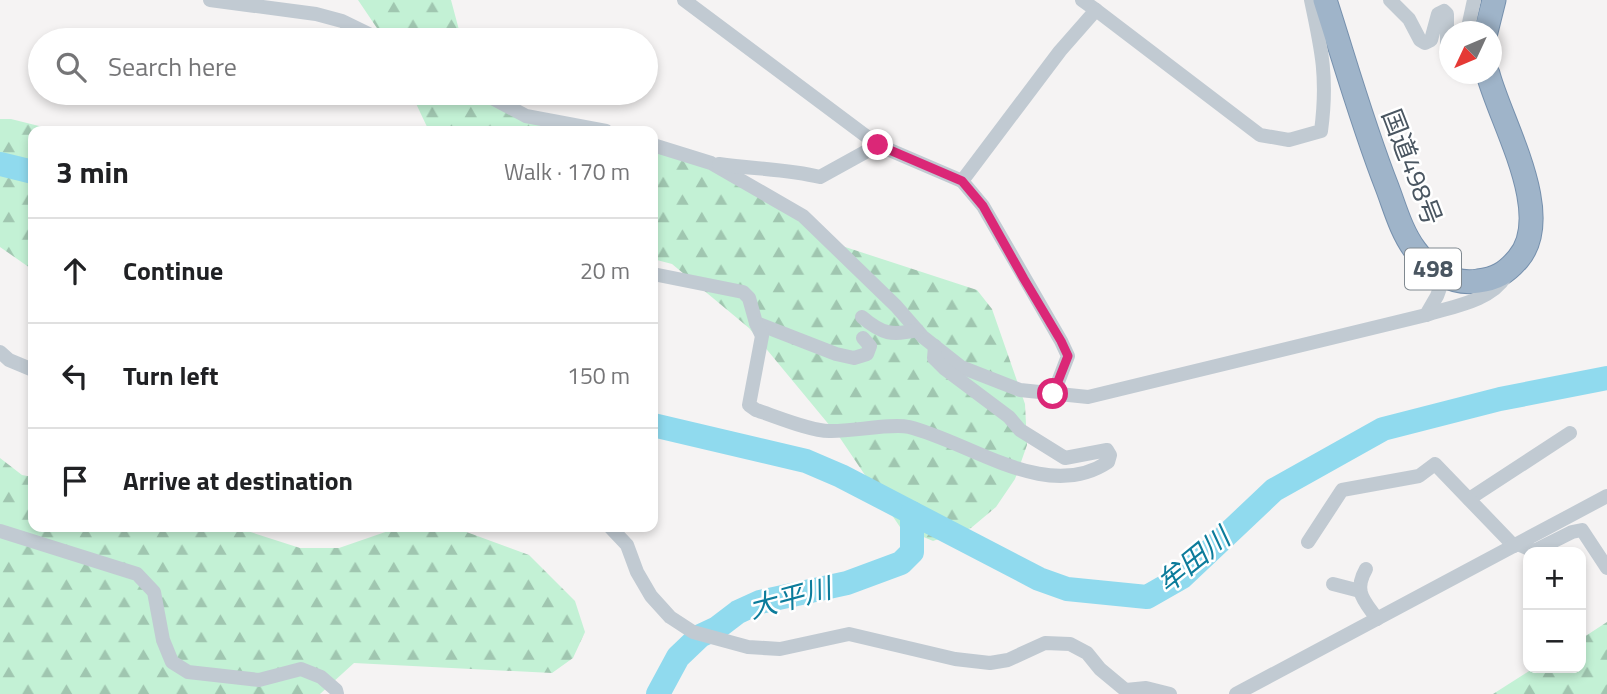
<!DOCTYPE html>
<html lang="en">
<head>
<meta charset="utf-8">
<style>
	:root { --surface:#fff; --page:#f2f2f2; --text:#202124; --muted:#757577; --line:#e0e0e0 }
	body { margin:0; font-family:"Titillium Web","Noto Sans JP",sans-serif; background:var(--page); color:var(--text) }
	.controls { position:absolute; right:21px; bottom:21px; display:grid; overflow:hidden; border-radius:14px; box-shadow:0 4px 10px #0003 }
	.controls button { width:63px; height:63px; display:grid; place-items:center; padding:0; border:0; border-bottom:2px solid var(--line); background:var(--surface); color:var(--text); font:35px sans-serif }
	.compass { position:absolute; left:1439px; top:21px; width:63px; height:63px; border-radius:50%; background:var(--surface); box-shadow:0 4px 10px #0003; rotate:226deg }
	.stop { position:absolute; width:21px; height:21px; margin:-16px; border:5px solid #db2777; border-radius:50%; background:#fff }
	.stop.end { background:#db2777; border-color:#fff; box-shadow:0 2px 7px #0008 }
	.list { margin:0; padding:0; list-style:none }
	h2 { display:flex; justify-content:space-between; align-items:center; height:91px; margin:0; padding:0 28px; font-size:30px }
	h2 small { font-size:23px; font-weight:400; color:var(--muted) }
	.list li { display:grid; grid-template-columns:46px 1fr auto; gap:21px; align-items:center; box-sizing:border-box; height:105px; padding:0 28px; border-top:2px solid var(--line) }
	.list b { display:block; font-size:26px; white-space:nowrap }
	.list em { font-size:23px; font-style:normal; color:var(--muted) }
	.icon { flex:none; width:38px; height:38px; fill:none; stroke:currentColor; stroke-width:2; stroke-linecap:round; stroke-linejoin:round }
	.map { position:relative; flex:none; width:1607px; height:694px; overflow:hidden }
	.search { position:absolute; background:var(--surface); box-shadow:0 4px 10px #0003; left:28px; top:28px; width:630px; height:77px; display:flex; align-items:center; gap:18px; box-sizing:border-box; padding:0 24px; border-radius:38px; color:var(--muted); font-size:26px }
	.panel { position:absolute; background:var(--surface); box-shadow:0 4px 10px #0003; left:28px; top:126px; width:630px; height:406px; border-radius:14px }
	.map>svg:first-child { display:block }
	.forest { fill:url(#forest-firs) }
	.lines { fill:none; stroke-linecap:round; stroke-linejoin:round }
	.river { stroke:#90daee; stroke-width:24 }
	.trunk-casing { stroke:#7690ad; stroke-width:25 }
	.minor { stroke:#c1cad2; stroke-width:14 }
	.trunk { stroke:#9fb4c9; stroke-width:23 }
	.route { stroke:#db2777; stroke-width:9 }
	.labels { text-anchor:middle; stroke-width:5; stroke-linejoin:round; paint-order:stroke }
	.shield { fill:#fff; stroke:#808990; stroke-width:2 }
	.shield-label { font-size:24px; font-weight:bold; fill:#4a5661 }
	.street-label { font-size:26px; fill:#4a5661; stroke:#fff }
	.water-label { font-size:28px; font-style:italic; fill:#0c7c9b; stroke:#fff }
</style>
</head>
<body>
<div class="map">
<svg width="1607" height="694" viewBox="0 0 1607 694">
	<defs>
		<pattern id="forest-firs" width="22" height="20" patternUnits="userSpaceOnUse" patternTransform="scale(1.75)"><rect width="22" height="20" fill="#c3f1d5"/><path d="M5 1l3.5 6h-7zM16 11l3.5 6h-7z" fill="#a0c6b0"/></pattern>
	</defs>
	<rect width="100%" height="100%" fill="#f5f3f3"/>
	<!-- forest -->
	<g class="forest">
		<polygon points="358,0 451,0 459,30 465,40 385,40"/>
		<polygon points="411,93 503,93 512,103 550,126 583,131 429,131"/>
		<polygon points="0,119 11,119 59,131 33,131 33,270 0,247"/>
		<polygon points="653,142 694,151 836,244 977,290 992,309 1025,404 1027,445 1015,479 996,507 971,528 933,541 900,527 840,438 749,328 672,264 653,259"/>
		<polygon points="0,458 22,475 33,477 33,527 235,527 300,548 339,548 394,529 461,530 529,555 575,601 585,632 573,658 552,673 354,663 320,694 0,694"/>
		<polygon points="1607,622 1607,694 1493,694 1534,668 1581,668 1581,639"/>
	</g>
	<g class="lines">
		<!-- river -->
		<g class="river">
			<polyline points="0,164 33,172"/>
			<polyline points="653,425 806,461 841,476 1039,579 1067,589 1147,597 1182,577 1274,490 1383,429 1500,399 1607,378"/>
			<polyline points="658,694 678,657 700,636 717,628 738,612 760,602 847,583 901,563 912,552 912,513"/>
		</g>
		<defs>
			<g id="trunk">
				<path d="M 1325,0 C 1345,62 1363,126 1387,187 C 1395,208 1401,231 1415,250 C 1429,270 1451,285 1478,281 C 1496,279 1506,273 1518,259 C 1556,215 1501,123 1488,74"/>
				<polyline points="1486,32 1494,0"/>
			</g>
		</defs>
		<!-- trunk casing -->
		<use href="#trunk" class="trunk-casing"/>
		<!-- minor -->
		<g class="minor">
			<polyline points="210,0 316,14 342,21 381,40"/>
			<polyline points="684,0 878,145 962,181 983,206 1061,341 1068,356 1053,395"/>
			<polyline points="1082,0 1096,10"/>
			<polyline points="1390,0 1409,19 1420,40 1425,43 1431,40 1438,14 1444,11 1447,14 1447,50 1450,54"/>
			<polyline points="1467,32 1474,0"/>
			<polyline points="483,93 526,116 606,131"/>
			<polyline points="653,145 711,163 803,216 896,306 923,337 961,367 1020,390 1088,397 1426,315 1437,296 1444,277"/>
			<path d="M 719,164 C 753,169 787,169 820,177 L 878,145"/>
			<path d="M 962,181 L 1060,51 L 1096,10 L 1260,135 L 1289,140 L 1321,131 C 1328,79 1322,51 1311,0"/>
			<polyline points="653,274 743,292 749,298 756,323 836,354 854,358 867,354 870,346 863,338"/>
			<path d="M 1426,315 C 1450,307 1491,301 1505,277"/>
			<path d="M 862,317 C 882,334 892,336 917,330"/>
			<path d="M 756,323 L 762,336 L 749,405 L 756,410 C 775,416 810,431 829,431 C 850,432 891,423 909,427 C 970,442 1047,503 1108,462 L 1110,455 L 1107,450 L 1065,458 L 1020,430 L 1009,417 L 945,369 L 934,358 L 935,346"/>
			<polyline points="0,352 9,360 33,370"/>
			<polyline points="1469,499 1570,433"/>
			<polyline points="610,527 627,545 637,572 651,596 670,617 693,632 748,647 780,649 849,634 955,659 990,663 1008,660 1045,643 1070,644 1087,653 1100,669 1130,694"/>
			<polyline points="0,531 137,574 154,592 163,640 172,662 188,672 259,680 301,669 321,677 336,690 337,694"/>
			<polyline points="1308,542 1342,490 1419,476 1435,464 1514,546"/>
			<polyline points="1518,544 1534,551 1572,532 1582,530 1607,568"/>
			<path d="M 1366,569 C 1353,592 1364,600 1377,619"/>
			<polyline points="1333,584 1360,591"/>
			<polyline points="1126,690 1146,688 1170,694"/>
			<polyline points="1236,694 1607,496"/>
		</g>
		<!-- trunk -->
		<use href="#trunk" class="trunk"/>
	</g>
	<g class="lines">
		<!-- route -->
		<polyline class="route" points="878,145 962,181 983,206 1024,279 1061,341 1068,356 1053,394"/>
	</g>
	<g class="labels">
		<!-- shield labels -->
		<rect class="shield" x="1405" y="248.5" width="56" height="41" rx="5"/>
		<g class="shield-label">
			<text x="1433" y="277">498</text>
		</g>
		<!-- street labels -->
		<g class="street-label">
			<text transform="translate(1412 167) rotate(69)" y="9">国道498号</text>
		</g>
		<!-- water labels -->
		<g class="water-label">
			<text transform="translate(1193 560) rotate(-39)" y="10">牟田川</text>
			<text transform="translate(790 598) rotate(-15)" y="10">大平川</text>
		</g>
	</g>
</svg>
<div class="controls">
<button>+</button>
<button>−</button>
</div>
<svg class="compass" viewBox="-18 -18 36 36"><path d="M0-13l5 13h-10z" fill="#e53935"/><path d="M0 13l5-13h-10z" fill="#757577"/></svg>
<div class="stop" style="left:1053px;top:394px"></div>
<div class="stop end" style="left:878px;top:145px"></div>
<div class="search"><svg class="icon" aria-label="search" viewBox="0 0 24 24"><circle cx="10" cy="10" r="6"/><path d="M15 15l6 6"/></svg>Search here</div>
<section class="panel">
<h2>3 min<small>Walk · 170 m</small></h2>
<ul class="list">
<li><svg class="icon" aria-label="ahead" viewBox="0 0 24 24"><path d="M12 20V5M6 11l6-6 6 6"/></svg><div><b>Continue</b></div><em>20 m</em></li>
<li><svg class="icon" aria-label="left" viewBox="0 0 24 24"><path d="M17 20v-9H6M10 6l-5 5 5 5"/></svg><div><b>Turn left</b></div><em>150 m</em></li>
<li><svg class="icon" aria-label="arrive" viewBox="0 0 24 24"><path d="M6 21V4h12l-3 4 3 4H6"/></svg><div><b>Arrive at destination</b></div></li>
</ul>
</section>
</div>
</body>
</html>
